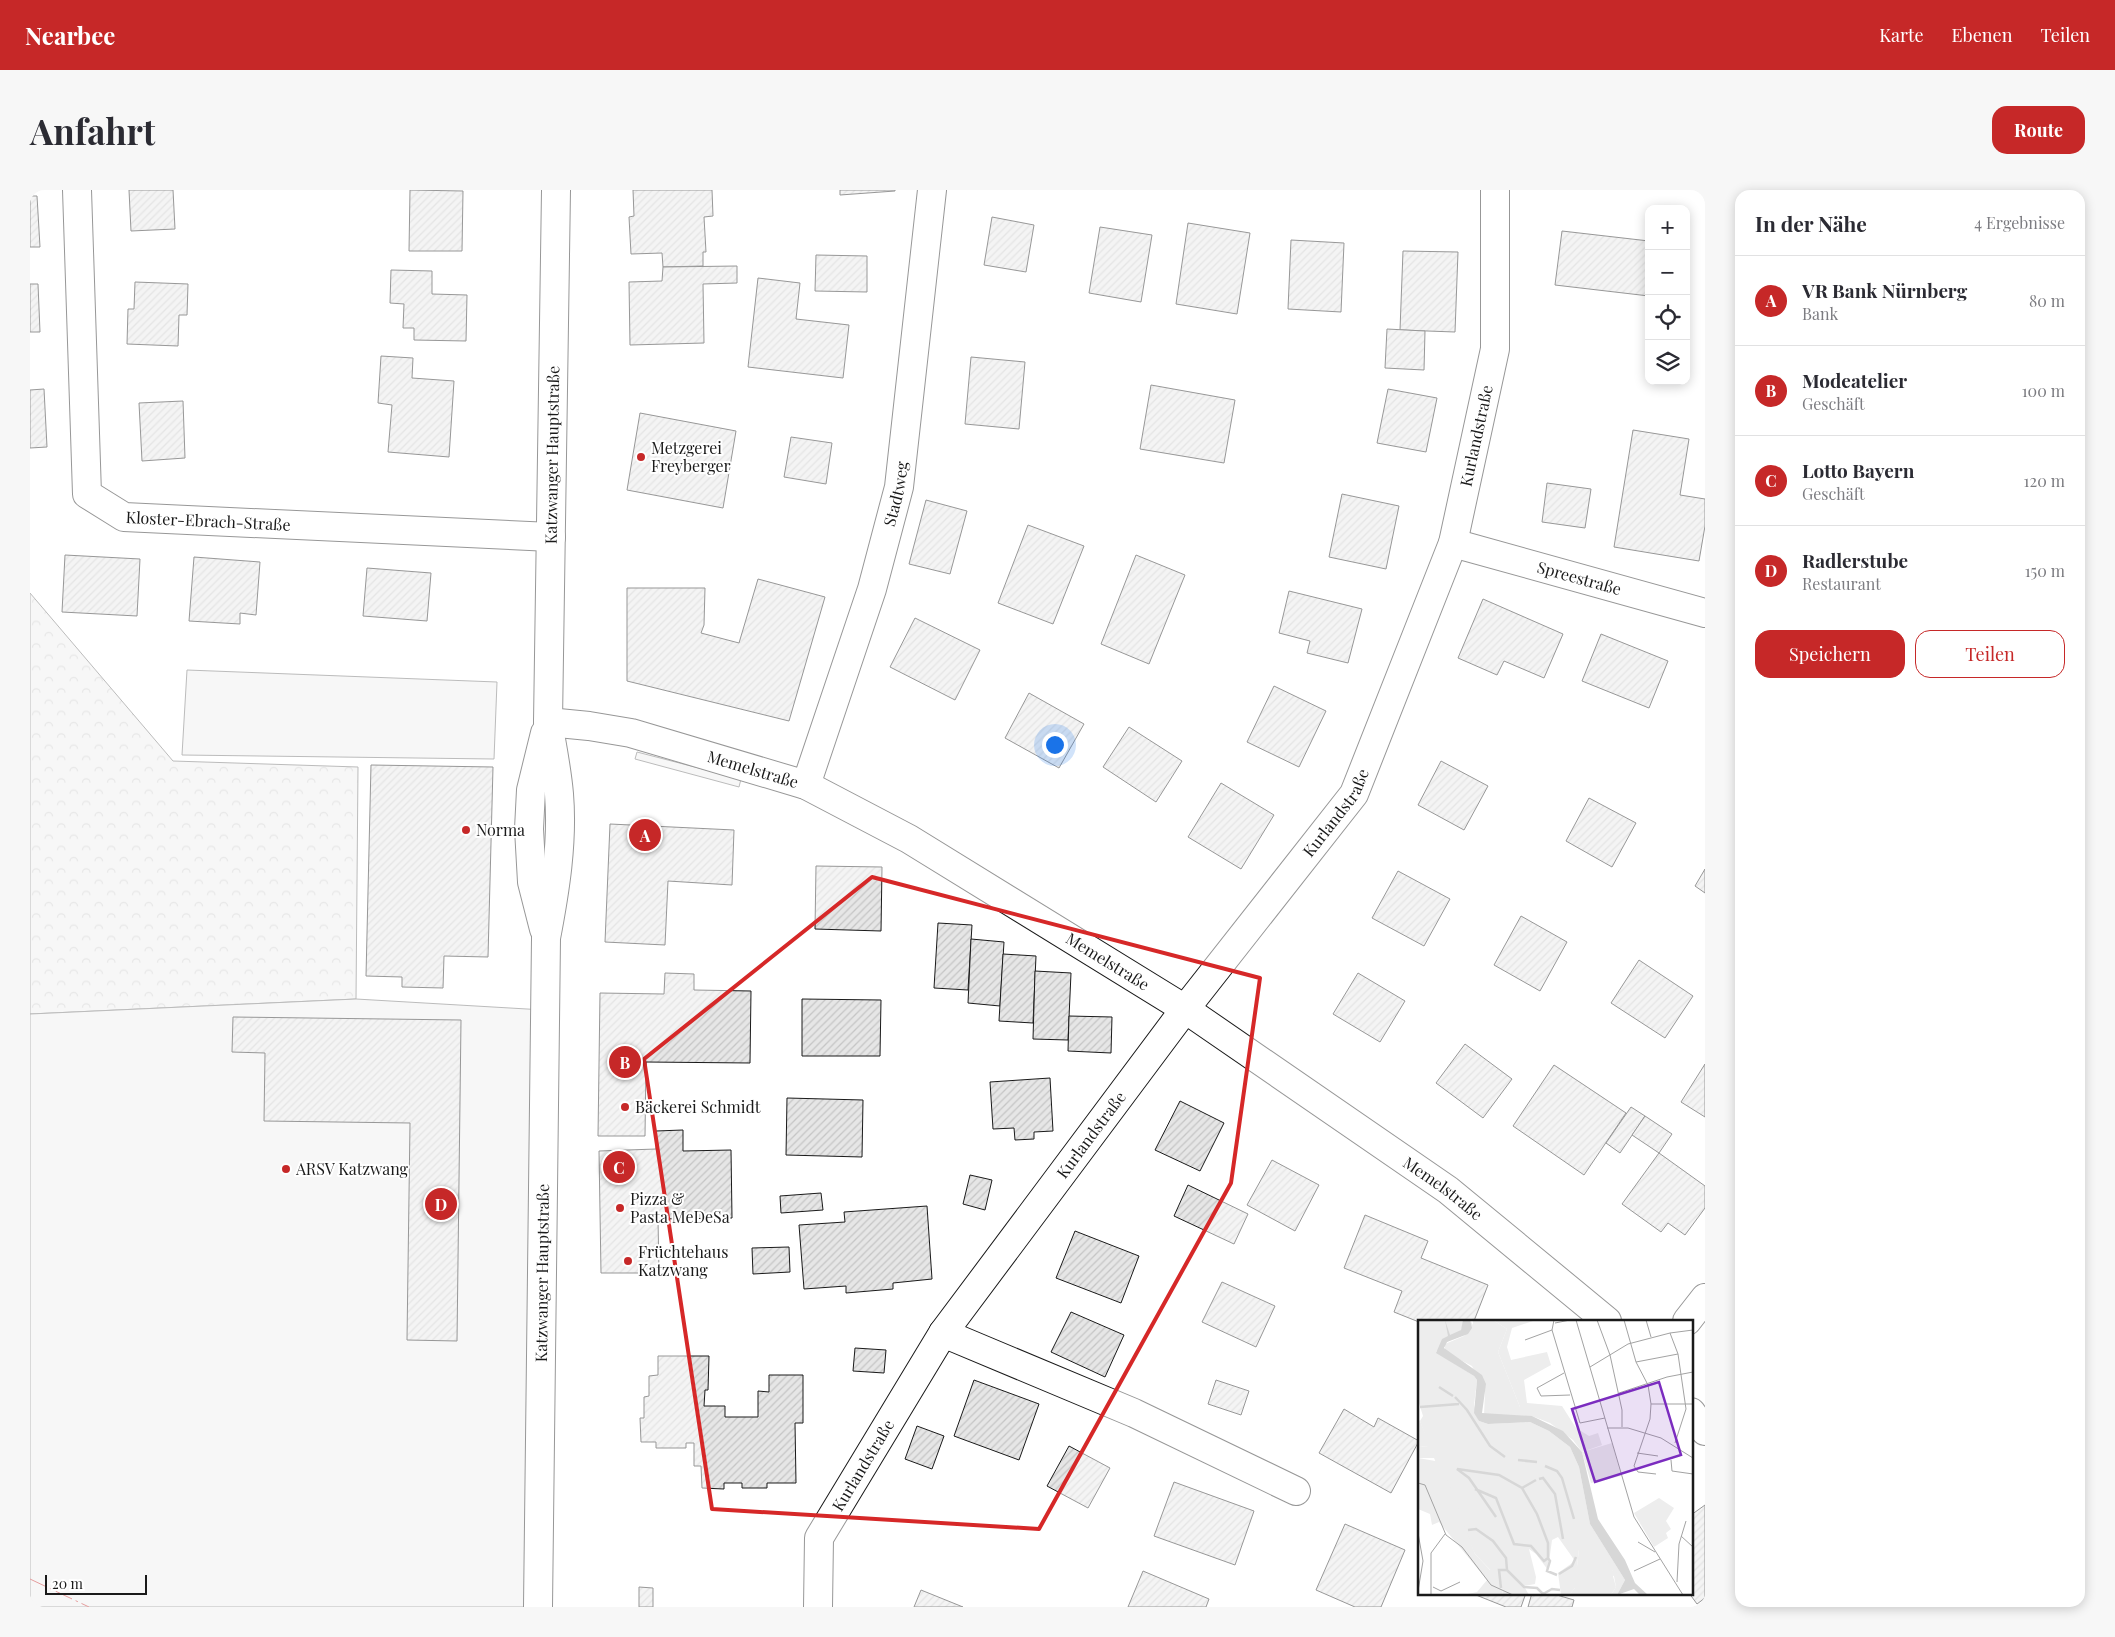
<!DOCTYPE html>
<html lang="de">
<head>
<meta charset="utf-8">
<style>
	:root { --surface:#fff; --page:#f7f7f7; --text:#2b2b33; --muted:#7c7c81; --line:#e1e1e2; --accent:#c62828 }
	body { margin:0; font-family:"Playfair Display",serif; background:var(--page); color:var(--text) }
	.controls { position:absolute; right:15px; top:15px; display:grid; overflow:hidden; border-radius:10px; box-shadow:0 2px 12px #0003 }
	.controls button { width:45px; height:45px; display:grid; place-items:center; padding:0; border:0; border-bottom:1px solid var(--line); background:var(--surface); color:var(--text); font:25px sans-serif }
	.scale { position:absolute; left:15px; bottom:12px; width:102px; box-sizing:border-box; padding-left:5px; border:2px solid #1a1a1a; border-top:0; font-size:14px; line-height:18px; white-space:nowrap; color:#1a1a1a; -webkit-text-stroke:4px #fff; paint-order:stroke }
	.you { position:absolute; left:1024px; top:554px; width:18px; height:18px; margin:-12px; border:4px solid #fff; border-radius:50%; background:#1a73e8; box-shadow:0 0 0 8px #1a73e833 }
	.badge { display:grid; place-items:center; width:32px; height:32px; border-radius:50%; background:var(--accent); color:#fff; font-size:16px; font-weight:700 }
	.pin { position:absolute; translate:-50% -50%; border:2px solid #fff; box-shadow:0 1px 5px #0006 }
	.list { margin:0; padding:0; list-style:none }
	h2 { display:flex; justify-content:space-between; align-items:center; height:65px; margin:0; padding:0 20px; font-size:21px }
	h2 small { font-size:16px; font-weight:400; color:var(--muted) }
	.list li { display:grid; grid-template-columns:32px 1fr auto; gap:15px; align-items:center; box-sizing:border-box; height:90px; padding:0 20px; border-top:1px solid var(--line) }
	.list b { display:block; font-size:19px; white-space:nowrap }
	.list p { margin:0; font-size:16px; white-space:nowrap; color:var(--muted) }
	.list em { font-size:16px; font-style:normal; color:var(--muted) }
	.actions { display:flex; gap:10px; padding:15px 20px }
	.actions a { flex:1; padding:11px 0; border:1px solid var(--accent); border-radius:15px; text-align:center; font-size:18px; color:var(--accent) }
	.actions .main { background:var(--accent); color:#fff }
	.icon { flex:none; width:28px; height:28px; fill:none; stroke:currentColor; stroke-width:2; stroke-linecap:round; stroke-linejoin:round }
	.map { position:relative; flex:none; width:1675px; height:1417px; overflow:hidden; border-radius:15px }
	header { display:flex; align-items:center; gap:30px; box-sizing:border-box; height:70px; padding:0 25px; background:var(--accent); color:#fff }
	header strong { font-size:24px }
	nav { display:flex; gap:28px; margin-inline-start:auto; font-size:18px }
	.intro { display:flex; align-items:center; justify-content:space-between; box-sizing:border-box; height:120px; padding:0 30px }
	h1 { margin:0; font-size:35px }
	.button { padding:12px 22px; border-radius:15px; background:var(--accent); color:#fff; font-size:18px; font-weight:700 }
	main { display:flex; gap:30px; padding:0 30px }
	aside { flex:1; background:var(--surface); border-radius:15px; box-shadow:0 2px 12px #0003 }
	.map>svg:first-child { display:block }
	.forest { fill:url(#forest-crowns); stroke:#6a6a6a }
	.built { fill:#ededed; stroke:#6a6a6a }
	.building { fill:url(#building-hatch); stroke:#1a1a1a }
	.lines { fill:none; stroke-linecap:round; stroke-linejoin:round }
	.minor-casing { stroke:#1a1a1a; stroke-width:30 }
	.secondary-casing { stroke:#1a1a1a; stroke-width:30 }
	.minor { stroke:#fff; stroke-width:28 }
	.secondary { stroke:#fff; stroke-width:28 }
	.power { stroke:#c62828; stroke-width:1; stroke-dasharray:18 4 2.5 4; stroke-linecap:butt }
	.marked { fill:none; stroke:#d62828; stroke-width:4; stroke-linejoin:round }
	.poi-dot { fill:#c62828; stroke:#fff; stroke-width:2 }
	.labels { text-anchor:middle; stroke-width:4; stroke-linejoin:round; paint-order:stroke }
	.street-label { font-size:16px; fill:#1a1a1a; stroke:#fff }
	.poi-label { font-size:16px; fill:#1a1a1a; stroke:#fff; text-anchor:start }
	.inset-river { fill:none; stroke:#d7d7d7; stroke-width:2.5 }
	.inset-road { fill:none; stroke:#a3a3a3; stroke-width:1 }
	.view { fill:#7b2cbf; fill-opacity:0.15; stroke:#7b2cbf; stroke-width:2.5 }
	.inset-edge { fill:none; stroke:#1a1a1a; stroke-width:2.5 }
</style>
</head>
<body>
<header>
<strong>Nearbee</strong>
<nav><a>Karte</a><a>Ebenen</a><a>Teilen</a></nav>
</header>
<div class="intro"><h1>Anfahrt</h1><a class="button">Route</a></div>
<main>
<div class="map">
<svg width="1675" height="1417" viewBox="0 0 1675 1417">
	<defs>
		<pattern id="forest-crowns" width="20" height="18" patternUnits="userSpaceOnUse" patternTransform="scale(1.25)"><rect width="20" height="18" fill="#ededed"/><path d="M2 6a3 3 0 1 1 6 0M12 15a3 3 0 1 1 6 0" fill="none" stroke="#cbcbcb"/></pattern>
		<pattern id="building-hatch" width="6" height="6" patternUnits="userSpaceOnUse" patternTransform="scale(1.25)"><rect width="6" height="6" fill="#e6e6e6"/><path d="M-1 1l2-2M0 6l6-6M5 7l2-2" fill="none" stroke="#c5c5c5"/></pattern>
	</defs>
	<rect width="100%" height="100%" fill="#fff"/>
	<!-- forest -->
	<polygon class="forest" points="0,403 143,571 328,577 326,809 0,824"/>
	<!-- built -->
	<g class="built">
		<polygon points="157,480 467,492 464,569 152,565"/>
		<polygon points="607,562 711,589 709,597 605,569"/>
		<polygon points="326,809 514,820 507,1417 0,1417 0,824"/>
	</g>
	<!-- building -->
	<g class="building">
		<polygon points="99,0 143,0 145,39 101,41"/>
		<polygon points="380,0 433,1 432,61 379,61"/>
		<polygon points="603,0 682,0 683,26 674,27 676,62 673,62 673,76 633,77 632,63 601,64 599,27 604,26"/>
		<polygon points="810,0 865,0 865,1 810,5"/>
		<polygon points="0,6 7,6 10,57 0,57"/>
		<polygon points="962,27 1004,35 996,82 954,75"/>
		<polygon points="1158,33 1220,43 1207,124 1146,114"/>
		<polygon points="1070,37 1122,45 1111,112 1059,103"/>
		<polygon points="1532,41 1619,51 1619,106 1525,95"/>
		<polygon points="1261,50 1314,53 1311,122 1258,119"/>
		<polygon points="1373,61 1428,62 1425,142 1370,140"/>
		<polygon points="786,65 837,66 837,102 785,101"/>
		<polygon points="707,76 707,93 673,94 674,153 600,155 599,92 632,91 633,77"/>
		<polygon points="361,80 402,81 402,104 437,105 436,151 384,150 384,138 373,138 374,114 360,113"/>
		<polygon points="728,88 770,93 766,129 819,135 813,188 718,177"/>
		<polygon points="105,92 158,94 157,125 149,125 148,156 97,154 98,119 104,119"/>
		<polygon points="0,94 8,94 10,142 0,142"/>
		<polygon points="1357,139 1395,141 1394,180 1355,178"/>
		<polygon points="351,166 383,168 382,188 424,191 419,267 358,262 362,215 348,213"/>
		<polygon points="941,167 995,172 989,239 935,234"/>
		<polygon points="1121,195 1205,210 1194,273 1110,259"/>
		<polygon points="14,199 17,257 0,258 0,200"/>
		<polygon points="1358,199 1407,208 1396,262 1347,253"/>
		<polygon points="153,211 155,268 112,271 109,213"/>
		<polygon points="610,223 706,241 693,318 597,300"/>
		<polygon points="1603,240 1659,249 1650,305 1675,309 1675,336 1669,371 1584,357"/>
		<polygon points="761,247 802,253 796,294 754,287"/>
		<polygon points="1517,293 1561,299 1555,338 1512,332"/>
		<polygon points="1312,304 1369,316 1356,379 1299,367"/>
		<polygon points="896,310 937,321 920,384 879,374"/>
		<polygon points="998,335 1054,356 1023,434 968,413"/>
		<polygon points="35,365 110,369 107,426 32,422"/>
		<polygon points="1106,365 1155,385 1119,474 1071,454"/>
		<polygon points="164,367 230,372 226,425 210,423 210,434 159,431"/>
		<polygon points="337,378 401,383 397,431 333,426"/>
		<polygon points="728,389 795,407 759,531 597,491 597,398 675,398 674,435 671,443 709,453"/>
		<polygon points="1259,401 1332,419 1318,473 1277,463 1280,451 1249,443"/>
		<polygon points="1453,409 1533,444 1514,488 1474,471 1467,485 1428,468"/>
		<polygon points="885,428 950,460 925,510 860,477"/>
		<polygon points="1571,444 1638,471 1619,518 1552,491"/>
		<polygon points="1244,496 1296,521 1269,577 1217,552"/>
		<polygon points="999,503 1054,534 1029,578 975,548"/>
		<polygon points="1099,537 1152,571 1126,612 1073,577"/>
		<polygon points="1411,571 1458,596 1434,640 1388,615"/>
		<polygon points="341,575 463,577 458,767 414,766 413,798 372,797 372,787 336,786"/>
		<polygon points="1191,593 1244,625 1211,679 1158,647"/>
		<polygon points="1559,608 1606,633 1582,677 1536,651"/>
		<polygon points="580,634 704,640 702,695 638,691 635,755 575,752"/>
		<polygon points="786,676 852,677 851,741 785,739"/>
		<polygon points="1675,679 1675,703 1665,696"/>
		<polygon points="1368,681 1420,709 1394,756 1342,728"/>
		<polygon points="1491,726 1537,752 1510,801 1464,775"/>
		<polygon points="908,733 942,735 938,800 904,798"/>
		<polygon points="941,749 974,752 970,816 938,813"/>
		<polygon points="973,764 1006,766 1003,833 969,831"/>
		<polygon points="1609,770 1663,806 1635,848 1581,813"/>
		<polygon points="1005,781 1041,783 1038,850 1003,849"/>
		<polygon points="635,783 664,784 664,800 721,801 720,873 616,872 615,946 568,946 570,803 634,804"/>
		<polygon points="1328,783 1375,811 1350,852 1303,824"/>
		<polygon points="772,809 851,810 850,866 772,866"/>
		<polygon points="1039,826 1082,827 1081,863 1038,861"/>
		<polygon points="203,827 431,830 427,1151 377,1150 380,933 234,931 235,863 202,862"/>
		<polygon points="1435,854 1482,889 1453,928 1406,893"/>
		<polygon points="1675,874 1675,927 1651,912"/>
		<polygon points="1524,875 1596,923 1554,985 1483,936"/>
		<polygon points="1020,888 1023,941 1004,942 1004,949 985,950 984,938 963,939 960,892"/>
		<polygon points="757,908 833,910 832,967 756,965"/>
		<polygon points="1150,911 1194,933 1170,981 1125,960"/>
		<polygon points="1601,917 1615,926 1590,963 1576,953"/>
		<polygon points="1615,926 1642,944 1629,963 1602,945"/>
		<polygon points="653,940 653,961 701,960 702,1028 628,1029 629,1083 571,1083 569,961 626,959 626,941"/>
		<polygon points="1629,963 1675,996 1675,1018 1655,1045 1638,1033 1631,1042 1592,1014"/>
		<polygon points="1242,970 1289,995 1265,1041 1217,1015"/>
		<polygon points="940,985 962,990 955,1020 933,1014"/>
		<polygon points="1158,995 1218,1024 1204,1054 1144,1026"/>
		<polygon points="791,1003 793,1020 751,1023 750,1006"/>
		<polygon points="897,1016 902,1089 863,1093 863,1099 816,1103 816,1096 774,1099 769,1035 815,1032 814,1022"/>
		<polygon points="1335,1025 1398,1051 1391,1068 1458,1095 1444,1131 1389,1132 1364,1122 1372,1101 1314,1078"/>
		<polygon points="1045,1041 1109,1066 1091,1113 1026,1088"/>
		<polygon points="759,1057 760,1082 723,1084 722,1058"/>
		<polygon points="1192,1092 1245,1116 1226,1157 1172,1132"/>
		<polygon points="1041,1122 1094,1145 1075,1187 1021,1162"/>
		<polygon points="825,1158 856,1160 854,1183 823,1181"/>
		<polygon points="628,1166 679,1166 678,1200 675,1200 674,1216 695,1216 695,1227 728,1227 728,1201 739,1202 739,1185 773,1185 773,1233 765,1233 766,1293 737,1293 737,1298 712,1298 712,1293 694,1293 694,1299 672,1298 671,1276 664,1276 664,1253 656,1253 656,1258 626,1258 626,1252 611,1252 610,1228 614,1228 614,1207 619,1206 619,1186 628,1185"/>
		<polygon points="944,1190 1009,1214 989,1270 924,1246"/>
		<polygon points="1186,1190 1219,1201 1211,1225 1178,1214"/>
		<polygon points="1314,1219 1344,1237 1348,1228 1389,1251 1361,1303 1289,1263"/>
		<polygon points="887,1236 914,1246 902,1279 875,1269"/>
		<polygon points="1039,1256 1080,1278 1058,1318 1017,1296"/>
		<polygon points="1144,1292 1224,1321 1205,1375 1124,1346"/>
		<polygon points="1675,1315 1675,1408 1667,1414 1659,1403 1661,1403 1661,1325"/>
		<polygon points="1315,1334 1375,1360 1351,1417 1325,1417 1286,1400"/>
		<polygon points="1113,1381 1179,1409 1176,1417 1098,1417"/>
		<polygon points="609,1397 623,1398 623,1417 609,1417"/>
		<polygon points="891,1400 933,1417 884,1417"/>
		<polygon points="1441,1403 1496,1403 1491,1417 1476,1417"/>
		<polygon points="1502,1403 1520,1403 1544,1410 1542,1417 1498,1417"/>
	</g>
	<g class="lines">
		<defs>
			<g id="minor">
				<path id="s1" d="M 47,0 L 57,304 L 94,327 L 521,347"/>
				<path id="s2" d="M 1423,353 L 1675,423"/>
				<path id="s3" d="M 518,532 L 559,536 L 601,543 L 776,595 L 879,649 L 1155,819 L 1418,1000 L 1577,1131"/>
				<path id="s4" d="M 776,595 L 842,399 L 869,297 L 902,0"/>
				<polyline points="1657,1131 1675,1108"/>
				<polyline points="913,1143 1104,1223 1266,1301"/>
				<polyline points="1661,1222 1675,1241"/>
				<path id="s5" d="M 788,1417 L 789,1348 L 913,1143 L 1155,819 L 1324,604 L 1423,353 L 1465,159 L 1465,0"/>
			</g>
			<g id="secondary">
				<polyline points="514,739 502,692 499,639 501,600 515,543"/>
				<path id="s6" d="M 508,1417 L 516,748 C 525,701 533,652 529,604 C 527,580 522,556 518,532 L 526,0"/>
			</g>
		</defs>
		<!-- minor casing -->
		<use href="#minor" class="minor-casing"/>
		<!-- secondary casing -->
		<use href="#secondary" class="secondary-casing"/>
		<!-- minor -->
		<use href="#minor" class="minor"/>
		<!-- secondary -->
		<use href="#secondary" class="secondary"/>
		<!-- power -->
		<polyline class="power" points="0,1389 59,1417"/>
	</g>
	<!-- marked area -->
	<path d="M0 0H1675V1417H0ZM 842,687 L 1230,788 L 1201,993 L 1009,1339 L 682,1319 L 614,869 Z" fill="#fff" fill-opacity=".55" fill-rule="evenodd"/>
	<path class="marked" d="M 842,687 L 1230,788 L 1201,993 L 1009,1339 L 682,1319 L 614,869 Z"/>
	<!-- markers -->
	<g class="poi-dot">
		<circle cx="611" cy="267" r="5"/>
		<circle cx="436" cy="640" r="5"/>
		<circle cx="595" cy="917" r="5"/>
		<circle cx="256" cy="979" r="5"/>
		<circle cx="590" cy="1018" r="5"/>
		<circle cx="598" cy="1071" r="5"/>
	</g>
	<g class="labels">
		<!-- street labels -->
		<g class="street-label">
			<text dy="6" stroke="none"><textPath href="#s5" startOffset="1366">Kurlandstraße</textPath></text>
			<text dy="6" stroke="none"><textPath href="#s6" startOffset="1154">Katzwanger Hauptstraße</textPath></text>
			<text dy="6" stroke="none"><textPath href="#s4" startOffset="305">Stadtweg</textPath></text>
			<text dy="6" stroke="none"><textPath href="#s1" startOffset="432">Kloster-Ebrach-Straße</textPath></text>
			<text dy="6" stroke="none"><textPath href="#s2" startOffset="131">Spreestraße</textPath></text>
			<text dy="6" stroke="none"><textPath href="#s3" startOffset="211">Memelstraße</textPath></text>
			<text dy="6" stroke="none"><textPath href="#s5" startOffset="961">Kurlandstraße</textPath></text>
			<text dy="6" stroke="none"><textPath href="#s3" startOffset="616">Memelstraße</textPath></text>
			<text dy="6" stroke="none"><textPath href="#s5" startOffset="556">Kurlandstraße</textPath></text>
			<text dy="6" stroke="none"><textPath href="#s3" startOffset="1021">Memelstraße</textPath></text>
			<text dy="6" stroke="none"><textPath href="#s6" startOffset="334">Katzwanger Hauptstraße</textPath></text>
			<text dy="6" stroke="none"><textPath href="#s5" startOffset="154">Kurlandstraße</textPath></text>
		</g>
		<!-- poi labels -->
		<g class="poi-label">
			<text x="621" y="264">Metzgerei<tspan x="621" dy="18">Freyberger</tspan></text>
			<text x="446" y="646">Norma</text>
			<text x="605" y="923">Bäckerei Schmidt</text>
			<text x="266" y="985">ARSV Katzwang</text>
			<text x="600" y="1015">Pizza &amp;<tspan x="600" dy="18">Pasta MeDeSa</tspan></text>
			<text x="608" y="1068">Früchtehaus<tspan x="608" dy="18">Katzwang</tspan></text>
		</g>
	</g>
	<!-- overview -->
	<g transform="translate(1388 1130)">
		<rect width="275" height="275" fill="#fff"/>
		<path d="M 0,0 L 46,2 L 43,10 L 18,32 L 56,56 L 59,60 L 56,85 L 61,101 L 70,104 L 112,102 L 131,111 L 152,127 L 161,147 L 172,204 L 207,260 L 199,275 L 193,275 L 198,267 L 195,251 L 176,231 L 177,238 L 173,238 L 161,229 L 159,246 L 153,253 L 148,253 L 157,268 L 151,275 L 143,275 L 140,253 L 157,241 L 140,217 L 134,220 L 130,250 L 118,234 L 111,229 L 118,257 L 117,264 L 106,266 L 111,275 L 85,275 L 83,261 L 57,234 L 16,138 L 0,138 L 0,127 L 11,126 L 2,101 L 5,96 L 0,80 ZM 52,0 L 55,5 L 55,0 L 75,0 L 89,9 L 80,32 L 102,87 L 69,88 L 76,96 L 66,95 L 67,73 L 54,46 L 27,32 L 27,24 L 46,16 L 53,8 Z" fill="#ededed"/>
		<path d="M 75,0 L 118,0 L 94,8 L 89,27 L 93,40 L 129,32 L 133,45 L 106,60 L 109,83 L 144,86 L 158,108 L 171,116 L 180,113 L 184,125 L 164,132 L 155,120 L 132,103 L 114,96 L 76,96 L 68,88 L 74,83 L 102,87 L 80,32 L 89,9 ZM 0,99 L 2,101 L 12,126 L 0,127 ZM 0,138 L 23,142 L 57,234 L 72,250 L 80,248 L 85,275 L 45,275 L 59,272 L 69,260 L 21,202 L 14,205 L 12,194 L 0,189 Z" fill="#ededed"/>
		<path d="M 241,178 L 256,188 L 248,201 L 253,209 L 248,213 L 250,218 L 236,227 L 216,193 Z" fill="#ededed"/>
		<path d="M 194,123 L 203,156 L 173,163 L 164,132 ZM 175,228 L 187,234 L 195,251 L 203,254 L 195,256 L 198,267 L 193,275 L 151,275 L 157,268 L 153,268 L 153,261 L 148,261 L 148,253 L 153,253 L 153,247 L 159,246 L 161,229 L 173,229 L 173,238 L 176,238 Z" fill="#ededed"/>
		<path d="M 27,0 L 32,15 L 43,10 L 45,0 L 52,0 L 54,8 L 50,14 L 29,22 L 26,28 L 64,55 L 68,64 L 64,93 L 114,96 L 145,111 L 164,132 L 180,199 L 207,240 L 217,263 L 230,275 L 222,275 L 216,269 L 199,275 L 207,260 L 172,204 L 161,147 L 152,127 L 131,111 L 112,102 L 70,104 L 61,101 L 56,93 L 59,60 L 56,56 L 18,33 L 24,19 L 30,16 Z" fill="#d7d7d7"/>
		<path class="inset-river" d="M 21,67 L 35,76M 37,77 L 49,90 L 72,126 L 87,137M 2,87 L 41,84M 100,140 L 119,142M 127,146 L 139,151 L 144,158 L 156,199M 121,159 L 125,158 L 137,174 L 145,219M 104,168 L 118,160M 57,169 L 78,178 L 96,224 L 113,226 L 126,241 L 130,238 L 132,241 L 129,251 L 139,255M 78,197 L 51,158 L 39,149 L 81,155 L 104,168 L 119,194 L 130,223 L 130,238M 50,210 L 58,209 L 75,221 L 88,238 L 89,250M 141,254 L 154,246 L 158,237M 83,268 L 81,250 L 89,250 L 106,267 L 119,268 L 125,274 L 134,269 L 142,270"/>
		<path class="inset-road" d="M 136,0 L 134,10 L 162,103 L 187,98M 158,0 L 216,197 L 265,275M 179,0 L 192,35 L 204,90 L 204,107M 206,0 L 218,42 L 230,65 L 233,84 L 232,99 L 216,146 L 220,152 L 238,154M 228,0 L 233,17M 137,3 L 152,0M 252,13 L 260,34 L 268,89 L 257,123M 107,20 L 134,10M 218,42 L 260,34M 172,47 L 210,24 L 252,13 L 275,10M 146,53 L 119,68 L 123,76 L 152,75M 201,73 L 249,57 L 275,52M 233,84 L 275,84M 189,108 L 210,108 L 243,118 L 275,138M 219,133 L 240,136M 253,140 L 254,151 L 275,154M 0,163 L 7,165 L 28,215 L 44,227 L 73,265 L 95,275M 0,213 L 5,241 L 0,271M 263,216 L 275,227M 220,222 L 237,232M 216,251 L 242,239M 259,262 L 261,224 L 268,201M 15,267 L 23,271 L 42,262M 13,275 L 13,233 L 27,214"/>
		<path class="view" d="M 241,62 L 263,135 L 177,162 L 154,89 Z"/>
		<rect width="275" height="275" class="inset-edge"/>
	</g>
</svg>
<div class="controls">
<button>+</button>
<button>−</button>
<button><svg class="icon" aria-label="locate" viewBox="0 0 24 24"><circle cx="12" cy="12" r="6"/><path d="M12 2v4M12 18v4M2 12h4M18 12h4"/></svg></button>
<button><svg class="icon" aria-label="layers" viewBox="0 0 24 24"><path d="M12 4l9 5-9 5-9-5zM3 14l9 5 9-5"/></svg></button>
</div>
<div class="scale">20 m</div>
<div class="you"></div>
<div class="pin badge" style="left:615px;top:645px">A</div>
<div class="pin badge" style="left:595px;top:872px">B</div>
<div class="pin badge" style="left:589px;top:977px">C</div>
<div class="pin badge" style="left:411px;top:1014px">D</div>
</div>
<aside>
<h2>In der Nähe<small>4 Ergebnisse</small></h2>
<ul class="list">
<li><span class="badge">A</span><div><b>VR Bank Nürnberg</b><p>Bank</p></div><em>80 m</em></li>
<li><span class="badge">B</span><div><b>Modeatelier</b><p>Geschäft</p></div><em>100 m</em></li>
<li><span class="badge">C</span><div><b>Lotto Bayern</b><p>Geschäft</p></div><em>120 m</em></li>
<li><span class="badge">D</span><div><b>Radlerstube</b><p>Restaurant</p></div><em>150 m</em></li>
</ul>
<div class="actions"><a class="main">Speichern</a><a>Teilen</a></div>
</aside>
</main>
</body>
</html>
